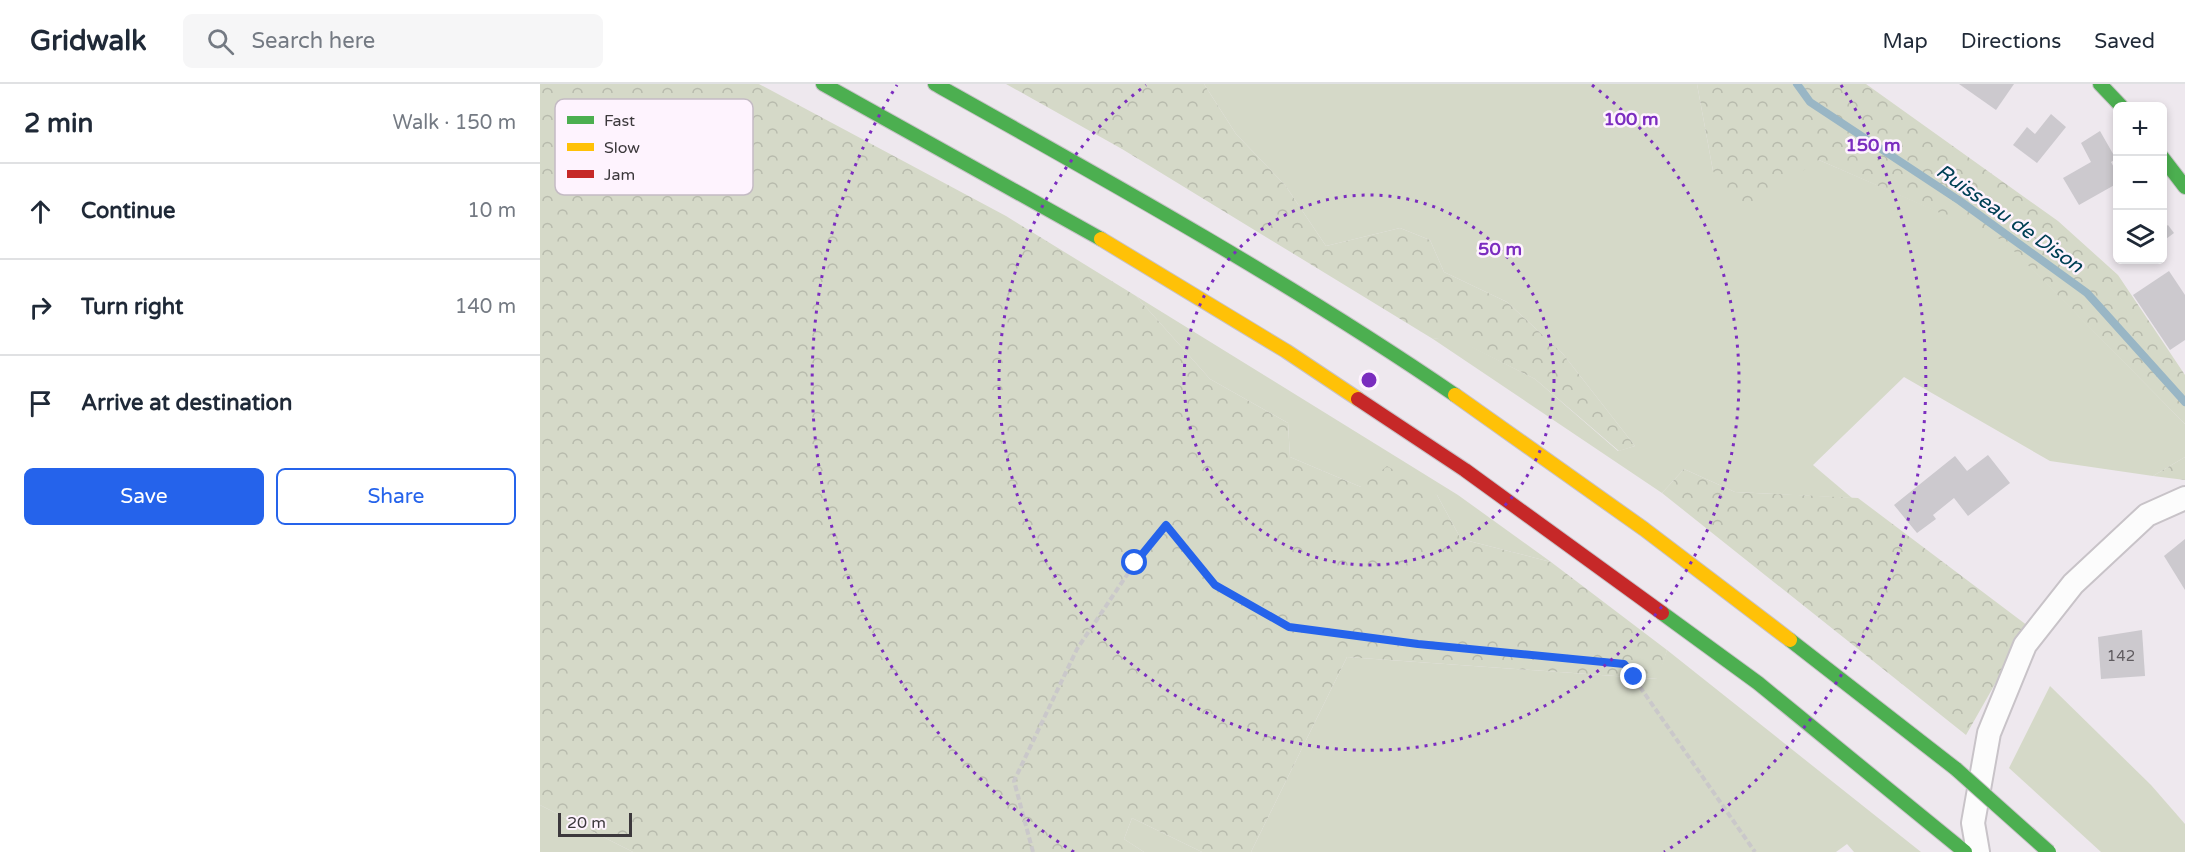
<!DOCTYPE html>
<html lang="en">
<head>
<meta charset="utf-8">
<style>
	:root { --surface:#fff; --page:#f6f6f7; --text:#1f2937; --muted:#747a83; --line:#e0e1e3; --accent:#2563eb }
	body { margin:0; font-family:"Varela Round",sans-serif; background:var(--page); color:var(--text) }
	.controls { position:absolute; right:18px; top:18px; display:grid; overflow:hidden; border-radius:9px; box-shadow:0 3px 9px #0003 }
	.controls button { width:54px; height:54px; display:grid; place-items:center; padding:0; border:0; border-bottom:2px solid var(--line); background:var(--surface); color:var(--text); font:30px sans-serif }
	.scale { position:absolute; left:18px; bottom:15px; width:74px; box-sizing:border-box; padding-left:6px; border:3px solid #3c383c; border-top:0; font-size:16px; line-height:21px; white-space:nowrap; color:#3c383c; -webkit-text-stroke:4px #fef3fe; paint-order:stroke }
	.stop { position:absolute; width:18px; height:18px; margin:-14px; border:4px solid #2563eb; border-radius:50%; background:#fff }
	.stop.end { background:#2563eb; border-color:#fff; box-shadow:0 2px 6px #0008 }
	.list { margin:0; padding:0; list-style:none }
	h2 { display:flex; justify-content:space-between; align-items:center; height:78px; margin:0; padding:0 24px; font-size:26px }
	h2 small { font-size:20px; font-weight:400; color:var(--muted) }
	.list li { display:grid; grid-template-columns:39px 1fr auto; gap:18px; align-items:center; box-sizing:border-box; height:96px; padding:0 24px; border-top:2px solid var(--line) }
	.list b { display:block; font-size:22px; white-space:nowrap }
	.list em { font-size:20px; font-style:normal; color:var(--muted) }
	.actions { display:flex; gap:12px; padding:18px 24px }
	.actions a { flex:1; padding:14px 0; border:2px solid var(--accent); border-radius:9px; text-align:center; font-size:21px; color:var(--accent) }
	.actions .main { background:var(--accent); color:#fff }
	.icon { flex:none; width:33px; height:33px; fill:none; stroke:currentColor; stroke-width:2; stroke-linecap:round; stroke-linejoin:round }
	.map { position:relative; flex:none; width:1645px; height:768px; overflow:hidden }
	header { display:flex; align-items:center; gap:36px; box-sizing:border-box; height:84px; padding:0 30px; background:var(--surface); border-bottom:2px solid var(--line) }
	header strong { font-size:28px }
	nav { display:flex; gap:33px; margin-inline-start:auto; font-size:21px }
	.search { width:420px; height:54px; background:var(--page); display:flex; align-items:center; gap:15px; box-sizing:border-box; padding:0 21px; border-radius:9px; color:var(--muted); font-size:22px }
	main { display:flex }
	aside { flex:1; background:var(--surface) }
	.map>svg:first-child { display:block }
	.green { fill:#d5d9c8 }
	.forest { fill:url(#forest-crowns) }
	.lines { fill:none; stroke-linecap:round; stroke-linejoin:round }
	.stream { stroke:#99b6c5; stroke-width:8 }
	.building { fill:#ccc9ce }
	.street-casing { stroke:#c8c3c8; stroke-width:26 }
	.fast-casing { stroke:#c8c3c8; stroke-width:16 }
	.slow-casing { stroke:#c8c3c8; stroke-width:16 }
	.jam-casing { stroke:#c8c3c8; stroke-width:16 }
	.path { stroke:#cac8ca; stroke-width:4; stroke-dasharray:6 3; stroke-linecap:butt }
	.street { stroke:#fcfcfc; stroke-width:22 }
	.fast { stroke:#4caf50; stroke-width:14 }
	.slow { stroke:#ffc107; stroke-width:14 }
	.jam { stroke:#c62828; stroke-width:14 }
	.fast-bridge-casing { stroke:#c8c3c8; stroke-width:16; stroke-linecap:butt }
	.fast-bridge { stroke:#4caf50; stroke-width:14 }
	.route { stroke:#2563eb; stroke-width:8 }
	.ring { fill:none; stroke:#7b2cbf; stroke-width:3; stroke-dasharray:3 6 }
	.labels { text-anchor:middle; stroke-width:5; stroke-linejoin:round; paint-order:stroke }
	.number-label { font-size:15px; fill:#605c60 }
	.water-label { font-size:20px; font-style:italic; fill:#004055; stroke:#fef3fe }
	.key { fill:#fef3fe; stroke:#c4bbc4; stroke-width:1.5 }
	.key-label { font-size:16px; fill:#3c383c }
	.centre { fill:#7b2cbf; stroke:#fef3fe; stroke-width:3 }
	.ring-label { font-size:18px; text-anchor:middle; font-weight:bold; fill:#7b2cbf; stroke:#fef3fe; stroke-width:5; stroke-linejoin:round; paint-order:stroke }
</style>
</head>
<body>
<header>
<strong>Gridwalk</strong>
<div class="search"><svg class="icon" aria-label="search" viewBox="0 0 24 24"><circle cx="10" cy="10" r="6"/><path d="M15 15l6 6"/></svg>Search here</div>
<nav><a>Map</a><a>Directions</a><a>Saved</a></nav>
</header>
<main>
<aside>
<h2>2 min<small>Walk · 150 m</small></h2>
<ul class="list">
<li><svg class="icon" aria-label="ahead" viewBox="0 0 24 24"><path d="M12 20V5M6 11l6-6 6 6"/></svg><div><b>Continue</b></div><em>10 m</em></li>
<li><svg class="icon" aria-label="right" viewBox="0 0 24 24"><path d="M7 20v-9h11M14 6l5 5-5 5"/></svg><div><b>Turn right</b></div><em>140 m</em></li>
<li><svg class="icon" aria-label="arrive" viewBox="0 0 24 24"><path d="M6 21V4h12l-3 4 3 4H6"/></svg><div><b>Arrive at destination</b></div></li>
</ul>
<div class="actions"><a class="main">Save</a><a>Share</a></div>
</aside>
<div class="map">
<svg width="1645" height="768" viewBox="0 0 1645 768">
	<defs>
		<pattern id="forest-crowns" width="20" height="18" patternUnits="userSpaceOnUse" patternTransform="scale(1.5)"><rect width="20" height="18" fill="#d5d9c8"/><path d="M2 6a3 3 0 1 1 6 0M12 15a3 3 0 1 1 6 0" fill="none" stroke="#b8bbad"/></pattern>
	</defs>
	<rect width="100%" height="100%" fill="#eee8ee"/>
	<!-- green -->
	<g class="green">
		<polygon points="664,0 1157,0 1173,87 1279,76 1464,156 1645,340 1645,373 1613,392 1510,377 1364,293 1273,381 1312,414 1195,408 1144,385 1122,409 893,255 911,252 995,295 1078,367 1095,362 1023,270 967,218 904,188 890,156 860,144 786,162 745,101 696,50"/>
		<polygon points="596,212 918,411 1011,478 921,455 897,411 821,403 750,373 748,339 670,295"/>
		<polygon points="1127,566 1381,768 1314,768 1307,760 1296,768 711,768 807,573 1117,595"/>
		<polygon points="1510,602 1611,701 1645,740 1645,768 1561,768 1469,684"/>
		<polygon points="0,721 93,768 0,768"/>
		<polygon points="592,734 662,768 604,768 584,755"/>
	</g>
	<!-- forest -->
	<g class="forest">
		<polygon points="0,0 219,0 466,132 596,212 670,295 748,339 750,373 821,403 847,382 897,411 921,455 1011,478 1127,566 1118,595 807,573 711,768 662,768 592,734 584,755 604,768 93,768 0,721"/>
		<polygon points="466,0 664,0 696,50 745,101 786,162 860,144 890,156 904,188 967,218 1023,270 1095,362 1079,367 995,295 911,253 893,255 582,65"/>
		<polygon points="1157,0 1326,0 1518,137 1578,191 1645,291 1645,340 1464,157 1279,76 1199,129 1173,87"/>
		<polygon points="1645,373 1645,396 1613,392"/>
		<polygon points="1144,385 1195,408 1318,414 1488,542 1426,651 1122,409"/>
	</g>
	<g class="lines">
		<!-- stream -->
		<polyline class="stream" points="1257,0 1270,18 1420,117 1547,209 1645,318"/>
	</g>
	<!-- building -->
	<g class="building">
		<polygon points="1419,0 1474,0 1456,26"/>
		<polygon points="1511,30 1526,43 1497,79 1473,61 1487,43 1495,50"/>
		<polygon points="1560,47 1576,75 1571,78 1578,91 1578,99 1539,121 1523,94 1551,78 1541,59"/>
		<polygon points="1628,141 1634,149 1622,158 1622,145"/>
		<polygon points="1629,187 1645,211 1645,256 1630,266 1593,211"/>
		<polygon points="1448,371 1470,399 1428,432 1414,414 1393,431 1396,435 1377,449 1354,421 1415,372 1427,387"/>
		<polygon points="1645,455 1645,506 1624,472"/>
		<polygon points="1602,546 1605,592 1561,595 1558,553"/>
	</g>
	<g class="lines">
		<defs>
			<polyline id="street" points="1438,768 1433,739 1449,649 1485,561 1533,500 1607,431 1645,414"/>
			<g id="fast">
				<polyline points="283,0 561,155"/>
				<path d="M 395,0 C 572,99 748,197 915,311"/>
				<polyline points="1560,0 1581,22"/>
				<polyline points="1622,73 1645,103"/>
				<polyline points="1122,529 1218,599 1425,768"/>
				<polyline points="1250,556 1416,685"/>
			</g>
			<g id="slow">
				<polyline points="561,155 746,267 818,315"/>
				<polyline points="915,311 1104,445 1250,556"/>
			</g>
			<polyline id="jam" points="818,315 925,386 1122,529"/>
		</defs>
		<!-- street casing -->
		<use href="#street" class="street-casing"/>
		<!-- fast casing -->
		<use href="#fast" class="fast-casing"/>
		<!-- slow casing -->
		<use href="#slow" class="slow-casing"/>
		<!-- jam casing -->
		<use href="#jam" class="jam-casing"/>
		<!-- path -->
		<polyline class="path" points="493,768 474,697 537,565 595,479 626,441 675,501 749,543 878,560 1084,580 1215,768"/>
		<!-- street -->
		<use href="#street" class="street"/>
		<!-- fast -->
		<use href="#fast" class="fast"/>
		<!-- slow -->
		<use href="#slow" class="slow"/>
		<!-- jam -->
		<use href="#jam" class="jam"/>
		<defs>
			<polyline id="fast-bridge" points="1416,685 1509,768"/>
		</defs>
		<!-- fast-bridge casing -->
		<use href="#fast-bridge" class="fast-bridge-casing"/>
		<!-- fast-bridge -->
		<use href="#fast-bridge" class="fast-bridge"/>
	</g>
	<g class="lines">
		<!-- route -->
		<polyline class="route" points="595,479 626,441 675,501 749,543 878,560 1084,580 1094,593"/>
	</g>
	<!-- distance rings -->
	<g class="ring">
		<circle cx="829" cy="296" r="185"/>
		<path d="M1052 1A370 370 0 1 1 606 1"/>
		<path d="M534 768A556 556 0 0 1 357 1M1301 1A556 556 0 0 1 1124 768"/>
	</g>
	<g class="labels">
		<!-- number labels -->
		<g class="number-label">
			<text x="1581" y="577">142</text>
		</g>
		<!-- water labels -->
		<g class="water-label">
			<text transform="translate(1470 134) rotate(35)" y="7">Ruisseau de Dison</text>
		</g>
	</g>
	<!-- legend -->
	<rect x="15" y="15" width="198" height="96" rx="9" class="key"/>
	<rect x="27" y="32" width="27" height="8" fill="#4caf50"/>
	<rect x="27" y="59" width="27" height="8" fill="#ffc107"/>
	<rect x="27" y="86" width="27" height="8" fill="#c62828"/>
	<g class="key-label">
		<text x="64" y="42">Fast</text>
		<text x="64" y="69">Slow</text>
		<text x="64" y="96">Jam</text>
	</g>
	<circle cx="829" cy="296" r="9" class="centre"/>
	<g class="ring-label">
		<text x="1091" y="41">100 m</text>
		<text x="1333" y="67">150 m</text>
		<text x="960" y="171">50 m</text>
	</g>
</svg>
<div class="controls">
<button>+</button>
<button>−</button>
<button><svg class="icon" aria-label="layers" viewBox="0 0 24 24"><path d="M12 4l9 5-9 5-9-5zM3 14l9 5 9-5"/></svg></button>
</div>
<div class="scale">20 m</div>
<div class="stop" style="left:595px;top:479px"></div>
<div class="stop end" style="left:1094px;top:593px"></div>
</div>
</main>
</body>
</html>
